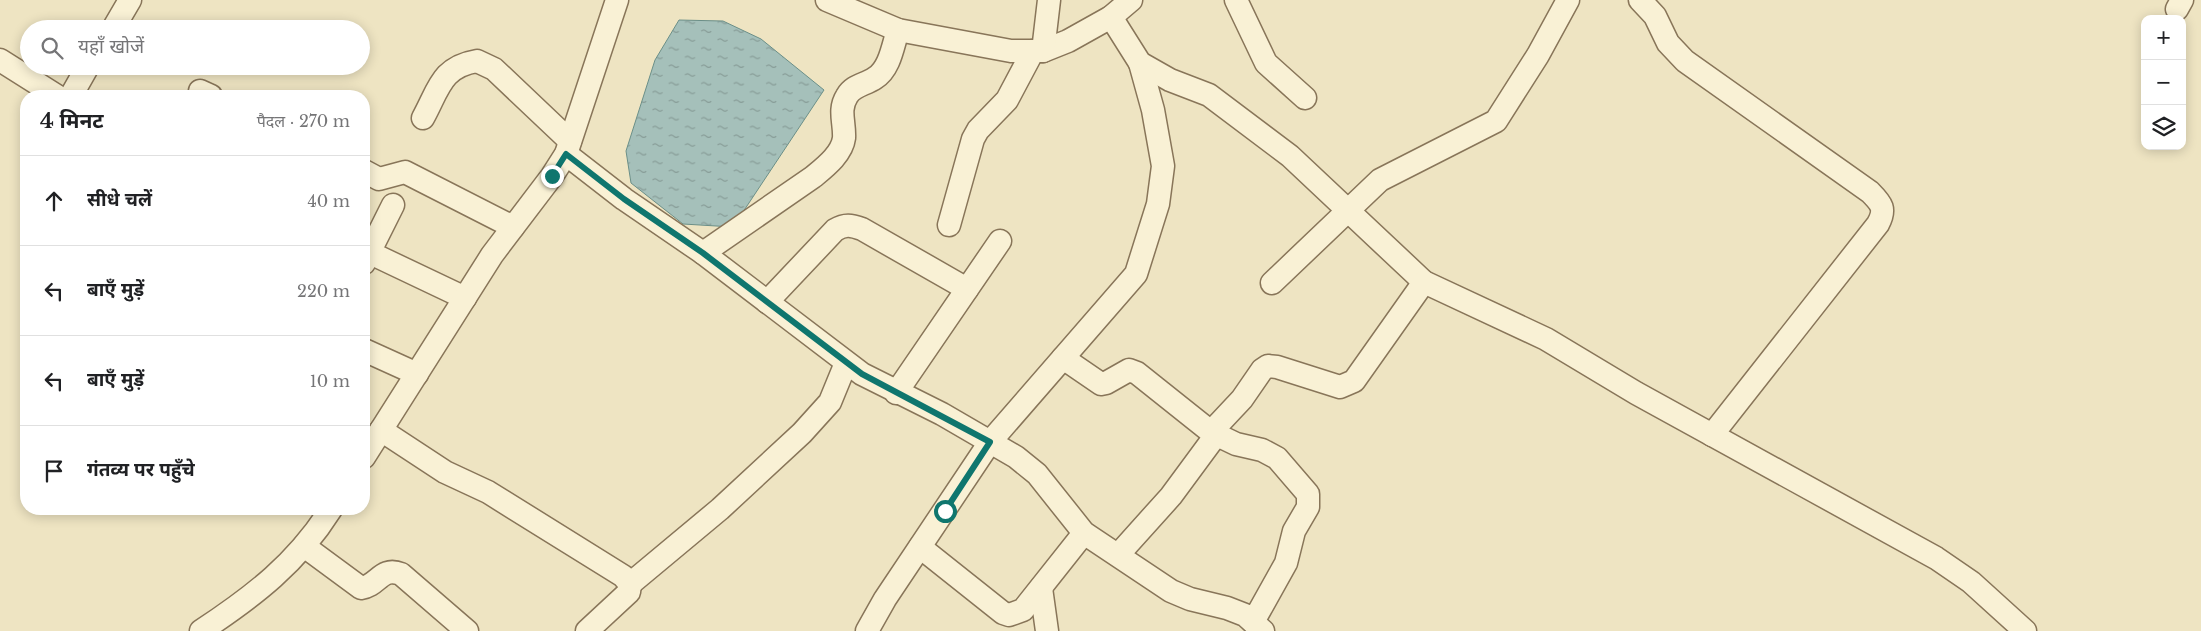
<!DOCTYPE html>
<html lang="hi">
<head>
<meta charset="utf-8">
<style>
	:root { --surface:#fff; --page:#f2f2f2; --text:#202124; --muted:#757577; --line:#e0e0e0 }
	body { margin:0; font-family:"Libre Baskerville","Noto Sans Devanagari",serif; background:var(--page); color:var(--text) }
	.controls { position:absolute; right:15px; top:15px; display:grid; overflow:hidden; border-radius:10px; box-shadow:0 2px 12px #0003 }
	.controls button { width:45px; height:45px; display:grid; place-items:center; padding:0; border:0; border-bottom:1px solid var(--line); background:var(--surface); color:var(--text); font:25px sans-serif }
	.stop { position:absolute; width:15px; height:15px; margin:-11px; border:4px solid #0f766e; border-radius:50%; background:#fff }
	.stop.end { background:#0f766e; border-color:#fff; box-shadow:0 1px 5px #0008 }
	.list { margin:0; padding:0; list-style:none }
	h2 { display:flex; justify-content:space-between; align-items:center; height:65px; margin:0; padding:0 20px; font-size:21px }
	h2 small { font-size:16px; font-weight:400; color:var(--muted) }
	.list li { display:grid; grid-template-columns:32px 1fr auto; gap:15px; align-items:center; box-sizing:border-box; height:90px; padding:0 20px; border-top:1px solid var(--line) }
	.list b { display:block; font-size:19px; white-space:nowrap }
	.list em { font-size:16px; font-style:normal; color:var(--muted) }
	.icon { flex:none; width:28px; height:28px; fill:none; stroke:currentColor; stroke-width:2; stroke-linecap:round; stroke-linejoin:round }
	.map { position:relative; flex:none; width:2201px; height:631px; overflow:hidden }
	.search { position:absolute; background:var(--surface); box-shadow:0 2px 12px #0003; left:20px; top:20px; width:350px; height:55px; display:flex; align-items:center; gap:12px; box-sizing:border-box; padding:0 18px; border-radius:28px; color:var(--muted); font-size:19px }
	.panel { position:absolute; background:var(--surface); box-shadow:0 2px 12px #0003; left:20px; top:90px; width:350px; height:425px; border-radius:20px }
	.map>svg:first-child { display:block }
	.water { fill:url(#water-ripples); stroke:#6b8f88 }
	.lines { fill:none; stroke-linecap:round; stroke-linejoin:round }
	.minor-casing { stroke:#887559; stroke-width:25 }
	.minor { stroke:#f9f1d5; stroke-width:22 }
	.route { stroke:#0f766e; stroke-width:6 }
</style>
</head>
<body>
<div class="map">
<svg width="2201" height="631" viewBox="0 0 2201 631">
	<defs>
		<pattern id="water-ripples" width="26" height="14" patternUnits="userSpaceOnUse" patternTransform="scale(1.25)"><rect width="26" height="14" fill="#a5c0ba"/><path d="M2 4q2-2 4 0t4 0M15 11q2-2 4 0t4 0" fill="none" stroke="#879c97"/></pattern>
	</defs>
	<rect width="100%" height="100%" fill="#eee4c2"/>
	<!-- water -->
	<polygon class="water" points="679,20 723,21 761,39 824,90 733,227 683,224 631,183 626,151 655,60"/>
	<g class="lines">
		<defs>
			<g id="minor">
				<polyline points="827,0 898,30 1011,51 1043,51 1068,41 1111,17 1131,0"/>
				<polyline points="1236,0 1266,63 1305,98"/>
				<path d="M 1640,0 L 1655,16 L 1668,43 L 1685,61 L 1870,192 C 1882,204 1886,209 1878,224 L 1712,435"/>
				<polyline points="2177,9 2182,0"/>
				<polyline points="1111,17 1140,63 1170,80 1209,95 1290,156 1424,282 1546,339 1636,393 1936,558 1971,582 2025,631"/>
				<polyline points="113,29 130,0"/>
				<polyline points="1043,51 1049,0"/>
				<polyline points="0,60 57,96"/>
				<polyline points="200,91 211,96"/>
				<polyline points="71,96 88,66"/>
				<path d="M 423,118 C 439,89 441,67 477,61 L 494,69 L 570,141"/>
				<polyline points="566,154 624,199 703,253 862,374 942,414 1016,457 1037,474 1084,533 1171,591 1190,599 1227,608 1245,615 1263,631"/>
				<polyline points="364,171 379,179 405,172 513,227"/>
				<polyline points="949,225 973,139 978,130 1007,100 1033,51"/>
				<polyline points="364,250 465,298"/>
				<path d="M 703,253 L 813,177 C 825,167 842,154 844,138 C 845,123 838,110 847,96 C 853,85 865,85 875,78 C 890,69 893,45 898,30"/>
				<polyline points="364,263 393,205"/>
				<polyline points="1272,283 1380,180 1496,121 1538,55 1568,0"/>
				<path d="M 767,302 L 835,230 C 845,224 851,225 862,229 L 967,289"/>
				<polyline points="364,350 417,374"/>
				<polyline points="1063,358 1101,384 1106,383 1129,370 1137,373 1211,432 1236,444 1262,450 1277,458 1308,494 1308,507 1294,531 1286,563 1253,622"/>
				<polyline points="896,393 1000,241"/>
				<polyline points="381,430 445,472 488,492 623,576 630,584 629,592 587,631"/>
				<polyline points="1211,432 1242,399 1262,370 1268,366 1277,367 1340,387 1354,381 1424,282"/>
				<polyline points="364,457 492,255 552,176 566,154 617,0"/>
				<path d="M 304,546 L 361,588 C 378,586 381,566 401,574 L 467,631"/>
				<polyline points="920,547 1003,613 1009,615 1023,610 1084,533"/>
				<polyline points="1118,555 1171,496 1216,435"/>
				<polyline points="630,584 720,509 802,433 830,402 846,363"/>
				<polyline points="1041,588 1047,631"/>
				<path d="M 201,631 C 254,596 297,563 331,509"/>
				<polyline points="867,631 885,599 990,442 1136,274 1158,204 1163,166 1153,110 1140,63"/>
			</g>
		</defs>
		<!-- minor casing -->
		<use href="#minor" class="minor-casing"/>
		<!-- minor -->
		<use href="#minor" class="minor"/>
	</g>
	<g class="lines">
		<!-- route -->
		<polyline class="route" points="552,176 566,154 624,199 703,253 862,374 990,442 945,511"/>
	</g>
</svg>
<div class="controls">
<button>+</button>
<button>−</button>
<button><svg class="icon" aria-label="layers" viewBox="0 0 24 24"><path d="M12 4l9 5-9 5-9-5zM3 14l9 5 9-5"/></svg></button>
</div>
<div class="stop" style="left:945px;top:511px"></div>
<div class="stop end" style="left:552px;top:176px"></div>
<div class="search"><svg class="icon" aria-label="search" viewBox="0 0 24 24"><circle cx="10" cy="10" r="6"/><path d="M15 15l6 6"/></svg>यहाँ खोजें</div>
<section class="panel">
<h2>4 मिनट<small>पैदल · 270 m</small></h2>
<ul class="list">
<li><svg class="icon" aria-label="ahead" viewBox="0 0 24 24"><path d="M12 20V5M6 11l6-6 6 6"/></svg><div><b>सीधे चलें</b></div><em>40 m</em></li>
<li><svg class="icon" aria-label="left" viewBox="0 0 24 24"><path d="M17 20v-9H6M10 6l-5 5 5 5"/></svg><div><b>बाएँ मुड़ें</b></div><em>220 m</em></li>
<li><svg class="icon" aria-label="left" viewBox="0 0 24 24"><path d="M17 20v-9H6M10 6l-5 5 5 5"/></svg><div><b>बाएँ मुड़ें</b></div><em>10 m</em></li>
<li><svg class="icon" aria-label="arrive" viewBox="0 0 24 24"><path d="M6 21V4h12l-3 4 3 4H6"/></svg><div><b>गंतव्य पर पहुँचे</b></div></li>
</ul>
</section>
</div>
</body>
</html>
